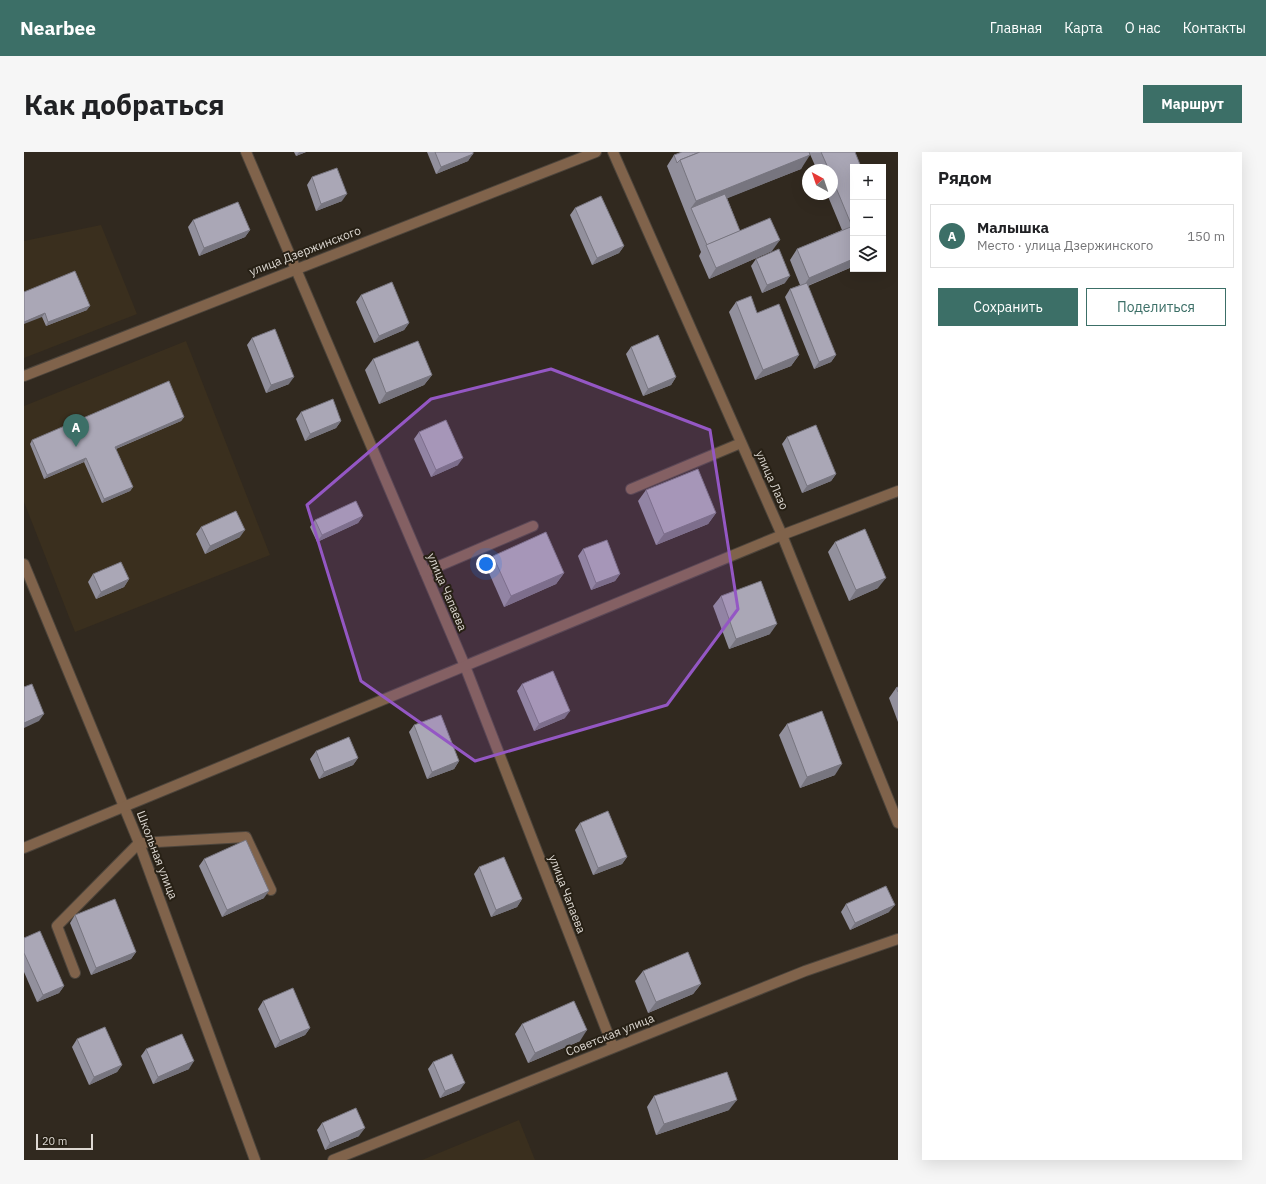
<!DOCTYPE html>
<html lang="ru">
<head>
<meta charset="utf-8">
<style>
	:root { --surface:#fff; --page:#f6f6f6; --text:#202124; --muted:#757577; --line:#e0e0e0; --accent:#3c6f67 }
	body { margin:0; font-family:"IBM Plex Sans",sans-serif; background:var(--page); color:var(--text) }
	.controls { position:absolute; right:12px; top:12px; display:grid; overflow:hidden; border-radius:0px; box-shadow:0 4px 16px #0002 }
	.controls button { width:36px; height:36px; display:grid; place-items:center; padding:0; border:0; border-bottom:1px solid var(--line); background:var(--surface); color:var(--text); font:20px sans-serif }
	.compass { position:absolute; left:778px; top:12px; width:36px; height:36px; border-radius:50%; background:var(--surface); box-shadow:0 4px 16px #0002; rotate:320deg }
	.scale { position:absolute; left:12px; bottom:10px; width:57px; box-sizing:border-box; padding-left:4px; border:2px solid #ddd8d2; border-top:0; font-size:11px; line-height:14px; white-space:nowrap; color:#ddd8d2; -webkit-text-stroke:3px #272015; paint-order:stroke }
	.you { position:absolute; left:462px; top:412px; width:14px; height:14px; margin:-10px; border:3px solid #fff; border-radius:50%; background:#1a73e8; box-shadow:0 0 0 6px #1a73e833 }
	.badge { display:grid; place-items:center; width:26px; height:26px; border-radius:50%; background:var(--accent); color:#fff; font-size:13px; font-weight:700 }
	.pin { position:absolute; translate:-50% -33px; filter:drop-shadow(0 1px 2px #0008) }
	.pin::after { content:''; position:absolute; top:21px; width:14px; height:12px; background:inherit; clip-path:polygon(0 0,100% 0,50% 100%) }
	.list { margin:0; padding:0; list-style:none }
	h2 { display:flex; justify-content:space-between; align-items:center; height:52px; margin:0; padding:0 16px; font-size:17px }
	h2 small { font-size:13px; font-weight:400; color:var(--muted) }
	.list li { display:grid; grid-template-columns:26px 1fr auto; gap:12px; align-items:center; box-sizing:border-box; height:64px; margin:0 8px 8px; padding:0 8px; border:1px solid var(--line); border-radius:0px }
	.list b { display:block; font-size:15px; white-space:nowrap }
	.list p { margin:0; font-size:13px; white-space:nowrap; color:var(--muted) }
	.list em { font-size:13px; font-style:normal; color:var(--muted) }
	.actions { display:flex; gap:8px; padding:12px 16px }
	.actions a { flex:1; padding:9px 0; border:1px solid var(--accent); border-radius:0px; text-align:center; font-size:14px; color:var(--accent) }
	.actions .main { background:var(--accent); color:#fff }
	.icon { flex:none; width:22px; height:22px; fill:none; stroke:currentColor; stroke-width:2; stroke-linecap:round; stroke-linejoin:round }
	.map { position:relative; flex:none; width:874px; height:1008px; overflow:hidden; border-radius:0px }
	header { display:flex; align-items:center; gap:24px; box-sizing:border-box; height:56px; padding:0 20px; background:var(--accent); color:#fff }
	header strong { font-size:19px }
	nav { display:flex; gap:22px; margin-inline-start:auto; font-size:14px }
	.intro { display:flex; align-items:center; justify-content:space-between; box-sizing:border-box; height:96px; padding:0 24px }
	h1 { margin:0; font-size:28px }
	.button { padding:10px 18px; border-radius:0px; background:var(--accent); color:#fff; font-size:14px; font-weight:700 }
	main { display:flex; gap:24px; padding:0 24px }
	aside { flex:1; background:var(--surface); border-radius:0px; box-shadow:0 4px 16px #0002 }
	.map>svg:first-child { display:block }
	.built { fill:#3a2f1e }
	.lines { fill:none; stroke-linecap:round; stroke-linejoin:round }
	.minor-casing { stroke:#4d453c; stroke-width:12 }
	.minor { stroke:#80634b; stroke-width:10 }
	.wall { fill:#92909d }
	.shaded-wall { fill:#77757f }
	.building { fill:#aaa7b6; stroke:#77757f }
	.marked { fill:#9457c4; fill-opacity:0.2; stroke:#9457c4; stroke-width:3; stroke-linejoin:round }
	.labels { text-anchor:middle; stroke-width:4; stroke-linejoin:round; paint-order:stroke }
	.street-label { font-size:12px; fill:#ddd8d2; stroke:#272015 }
</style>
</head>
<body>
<header>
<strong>Nearbee</strong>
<nav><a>Главная</a><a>Карта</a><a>О нас</a><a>Контакты</a></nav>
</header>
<div class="intro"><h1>Как добраться</h1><a class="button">Маршрут</a></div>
<main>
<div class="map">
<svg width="874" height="1008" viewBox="0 0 874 1008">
	<rect width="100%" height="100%" fill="#31291f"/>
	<!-- built -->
	<g class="built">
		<polygon points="77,73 113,162 0,206 0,89"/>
		<polygon points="162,189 246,403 51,480 0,350 0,254"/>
		<polygon points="495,968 511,1008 398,1008"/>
	</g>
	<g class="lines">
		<defs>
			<g id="minor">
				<polyline points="222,0 441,514 589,895"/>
				<polyline points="589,0 758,383 874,671"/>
				<polyline points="0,224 572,0"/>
				<polyline points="607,337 717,291"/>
				<polyline points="0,412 115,691 231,1008"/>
				<polyline points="401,420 509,374"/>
				<polyline points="0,696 758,383 874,339"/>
				<polyline points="51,821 33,774 115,691 222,685 247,738"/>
				<polyline points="309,1008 781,819 874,787"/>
			</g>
		</defs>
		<!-- minor casing -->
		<use href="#minor" class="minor-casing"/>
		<!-- minor -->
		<use href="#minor" class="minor"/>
	</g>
	<!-- wall -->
	<g class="wall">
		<polygon points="270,0 282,0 272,4"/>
		<polygon points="403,0 449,0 444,9 412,22"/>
		<polygon points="658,0 831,0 829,15 829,114 828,115 784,134 812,203 807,210 790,217 761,145 766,137 776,133 766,108 773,97 818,78 803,42 808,42 808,18 793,18 785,0 777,17 703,46 716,79 748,99 685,127 675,104 677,100 643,14 650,3"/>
		<polygon points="288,25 318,49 292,59 283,33"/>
		<polygon points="551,56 600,94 595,101 568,113 546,63"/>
		<polygon points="169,68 226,78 221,85 175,104 164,75"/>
		<polygon points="732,107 761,131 738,141 727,114"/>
		<polygon points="0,140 63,158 22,174 18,165"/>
		<polygon points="337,143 385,171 380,178 350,191 332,150"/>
		<polygon points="712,150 733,161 775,203 767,214 731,228 705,160"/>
		<polygon points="228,186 265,232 242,241 223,193"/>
		<polygon points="607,195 652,225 647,233 619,244 602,202"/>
		<polygon points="349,207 408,223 400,233 355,252 341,218"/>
		<polygon points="277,260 317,269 312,276 281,289 272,267"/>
		<polygon points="160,265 157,269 92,297 109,335 106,339 78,351 60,310 20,327 6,292 8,288"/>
		<polygon points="395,280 434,313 407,325 390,287"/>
		<polygon points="763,285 812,322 807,329 778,341 758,292"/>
		<polygon points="622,338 692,361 684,372 632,393 614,349"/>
		<polygon points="339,364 334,371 293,390 286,375 291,368"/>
		<polygon points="177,375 216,385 181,402 172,382"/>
		<polygon points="811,390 854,436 825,449 804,400"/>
		<polygon points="559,397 596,422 591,429 567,438 554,404"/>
		<polygon points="469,404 540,421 532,432 480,455 462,414"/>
		<polygon points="69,422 105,427 100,435 72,447 64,430"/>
		<polygon points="697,444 746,482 705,497 689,454"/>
		<polygon points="498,532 541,566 510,579 493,539"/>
		<polygon points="874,535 874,570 865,546 872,536"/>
		<polygon points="763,572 811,623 776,636 755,583"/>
		<polygon points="390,573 435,609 430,617 403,627 385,580"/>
		<polygon points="292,599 334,606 329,613 295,627 286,607"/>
		<polygon points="556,671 603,705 598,712 569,723 551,678"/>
		<polygon points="180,707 240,746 198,765 175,714"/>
		<polygon points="455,715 498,747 493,755 467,765 450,722"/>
		<polygon points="822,752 865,760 826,778 817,760"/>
		<polygon points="51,763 112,800 107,807 67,823 46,771"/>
		<polygon points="0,786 40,834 35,841 13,850 0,820"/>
		<polygon points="619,819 677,832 669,842 624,861 611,829"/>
		<polygon points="239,849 286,876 281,883 251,896 234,857"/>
		<polygon points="498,872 556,889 504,911 491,882"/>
		<polygon points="53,887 98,913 93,920 65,933 48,895"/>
		<polygon points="122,897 165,917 129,932 117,904"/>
		<polygon points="409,910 436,938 416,946 404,917"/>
		<polygon points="630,944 705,958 632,983 623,955"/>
		<polygon points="298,971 335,984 301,998 293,978"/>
	</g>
	<!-- shaded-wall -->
	<g class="shaded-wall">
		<polygon points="275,0 282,0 272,4"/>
		<polygon points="449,2 444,9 412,22 417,15"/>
		<polygon points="786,3 777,17 669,60 667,56 672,49"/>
		<polygon points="323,42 318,49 292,59 297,52"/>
		<polygon points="226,78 221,85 175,104 180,96"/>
		<polygon points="756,88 748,99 685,127 692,116"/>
		<polygon points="600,94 595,101 568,113 573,106"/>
		<polygon points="829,107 829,114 828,115 778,136 785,126"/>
		<polygon points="766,124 761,131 738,141 743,133"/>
		<polygon points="66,154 63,158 22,174 24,170"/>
		<polygon points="21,161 18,165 0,172 0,170"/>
		<polygon points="385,171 380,178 350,191 355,184"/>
		<polygon points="775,203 767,214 731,228 739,218"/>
		<polygon points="812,203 807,210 790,217 795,210"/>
		<polygon points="408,223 400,233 355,252 362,241"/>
		<polygon points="270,225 265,232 242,241 247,233"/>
		<polygon points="652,225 647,233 619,244 624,237"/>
		<polygon points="160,265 157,269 89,298 91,295"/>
		<polygon points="317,269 312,276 281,289 286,282"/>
		<polygon points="62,306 60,310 20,327 23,323"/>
		<polygon points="439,306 434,313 407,325 412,318"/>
		<polygon points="812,322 807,329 778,341 783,334"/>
		<polygon points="109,335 106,339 78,351 80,347"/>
		<polygon points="692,361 684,372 632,393 640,382"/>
		<polygon points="339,364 334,371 293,390 298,383"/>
		<polygon points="221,378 216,385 181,402 186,394"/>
		<polygon points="540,421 532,432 480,455 487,444"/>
		<polygon points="596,422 591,429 567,438 572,431"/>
		<polygon points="862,426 854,436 825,449 832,438"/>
		<polygon points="105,427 100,435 72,447 77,440"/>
		<polygon points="753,472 746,482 705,497 712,487"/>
		<polygon points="546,559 541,566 510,579 515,572"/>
		<polygon points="20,562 15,569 0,576 0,571"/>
		<polygon points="334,606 329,613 295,627 300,620"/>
		<polygon points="435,609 430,617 403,627 408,620"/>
		<polygon points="818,612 811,623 776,636 783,625"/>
		<polygon points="603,705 598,712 569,723 574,716"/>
		<polygon points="245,739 240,746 198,765 203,758"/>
		<polygon points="498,747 493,755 467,765 472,758"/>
		<polygon points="871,753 865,760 826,778 831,771"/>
		<polygon points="112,800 107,807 67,823 72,816"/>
		<polygon points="677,832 669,842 624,861 632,850"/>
		<polygon points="40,834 35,841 13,850 19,843"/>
		<polygon points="286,876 281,883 251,896 256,889"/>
		<polygon points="563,878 556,889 504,911 511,901"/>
		<polygon points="170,909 165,917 129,932 134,925"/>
		<polygon points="98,913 93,920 65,933 70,925"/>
		<polygon points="441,931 436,938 416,946 421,939"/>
		<polygon points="713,948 705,958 632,983 640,972"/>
		<polygon points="341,976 335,984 301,998 306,991"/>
	</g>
	<!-- building -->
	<g class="building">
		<polygon points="411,0 449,0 449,2 417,15"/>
		<polygon points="658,0 676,0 656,8 653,11 650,3"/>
		<polygon points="676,0 785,0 786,3 672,49 656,8"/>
		<polygon points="797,0 831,0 837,15 829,15 829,72 827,72 808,26 808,18 805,18"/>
		<polygon points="313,16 323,42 297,52 288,25"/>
		<polygon points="701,42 716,79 683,93 667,56"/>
		<polygon points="577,44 600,94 573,106 551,56"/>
		<polygon points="214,50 226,78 180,96 169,68"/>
		<polygon points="746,66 756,88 692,116 682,93"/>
		<polygon points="829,74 829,107 785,126 773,97"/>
		<polygon points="755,97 766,124 743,133 732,107"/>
		<polygon points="51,119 66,154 24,170 21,161 0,170 0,140"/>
		<polygon points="368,130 385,171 355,184 337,143"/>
		<polygon points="783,131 812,203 795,210 766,137"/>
		<polygon points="727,144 733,161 755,152 775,203 739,218 712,150"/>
		<polygon points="251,177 270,225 247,233 228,186"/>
		<polygon points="634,183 652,225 624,237 607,195"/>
		<polygon points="394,189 408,223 362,241 349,207"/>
		<polygon points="145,229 160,265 91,295 109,335 80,347 62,306 23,323 8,288"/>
		<polygon points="309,247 317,269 286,282 277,260"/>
		<polygon points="422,268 439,306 412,318 395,280"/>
		<polygon points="792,273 812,322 783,334 763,285"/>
		<polygon points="674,317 692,361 640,382 622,338"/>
		<polygon points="332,349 339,364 298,383 291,368"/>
		<polygon points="212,359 221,378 186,394 177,375"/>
		<polygon points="841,377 862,426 832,438 811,390"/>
		<polygon points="522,380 540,421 487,444 469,404"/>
		<polygon points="583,388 596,422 572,431 559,397"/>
		<polygon points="97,410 105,427 77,440 69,422"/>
		<polygon points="737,429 753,472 712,487 697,444"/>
		<polygon points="529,519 546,559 515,572 498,532"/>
		<polygon points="8,532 20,562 0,571 0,535"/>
		<polygon points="874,535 874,540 872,536"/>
		<polygon points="798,559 818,612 783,625 763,572"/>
		<polygon points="417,563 435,609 408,620 390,573"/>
		<polygon points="325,585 334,606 300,620 292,599"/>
		<polygon points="584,659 603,705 574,716 556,671"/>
		<polygon points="222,688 245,739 203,758 180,707"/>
		<polygon points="480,705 498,747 472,758 455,715"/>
		<polygon points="862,734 871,753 831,771 822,752"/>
		<polygon points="91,747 112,800 72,816 51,763"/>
		<polygon points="16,779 40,834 19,843 0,801 0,786"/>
		<polygon points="664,800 677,832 632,850 619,819"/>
		<polygon points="269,836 286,876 256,889 239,849"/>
		<polygon points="550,849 563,878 511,901 498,872"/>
		<polygon points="81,875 98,913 70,925 53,887"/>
		<polygon points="158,882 170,909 134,925 122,897"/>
		<polygon points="428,902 441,931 421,939 409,910"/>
		<polygon points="703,920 713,948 640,972 630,944"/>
		<polygon points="332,956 341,976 306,991 298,971"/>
	</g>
	<!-- marked area -->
	<path class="marked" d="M 527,217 L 686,278 L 714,457 L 643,553 L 451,609 L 337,529 L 283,353 L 407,247 Z"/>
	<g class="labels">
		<!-- street labels -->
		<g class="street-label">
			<text transform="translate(281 99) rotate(-21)" y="4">улица Дзержинского</text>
			<text transform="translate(748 328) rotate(66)" y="4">улица Лазо</text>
			<text transform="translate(423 440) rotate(67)" y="4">улица Чапаева</text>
			<text transform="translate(133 703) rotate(69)" y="4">Школьная улица</text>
			<text transform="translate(543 742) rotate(69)" y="4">улица Чапаева</text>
			<text transform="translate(586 883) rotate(-22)" y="4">Советская улица</text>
		</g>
	</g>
</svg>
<div class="controls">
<button>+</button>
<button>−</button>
<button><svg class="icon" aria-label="layers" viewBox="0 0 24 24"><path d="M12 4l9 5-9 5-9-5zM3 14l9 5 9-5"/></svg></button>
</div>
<svg class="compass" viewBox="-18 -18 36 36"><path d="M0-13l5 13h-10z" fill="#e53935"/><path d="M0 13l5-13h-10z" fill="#757577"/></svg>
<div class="scale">20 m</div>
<div class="you"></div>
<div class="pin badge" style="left:52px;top:295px">A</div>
</div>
<aside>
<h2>Рядом<small></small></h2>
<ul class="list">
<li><span class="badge">A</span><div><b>Малышка</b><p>Место · улица Дзержинского</p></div><em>150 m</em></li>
</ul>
<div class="actions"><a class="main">Сохранить</a><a>Поделиться</a></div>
</aside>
</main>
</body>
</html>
